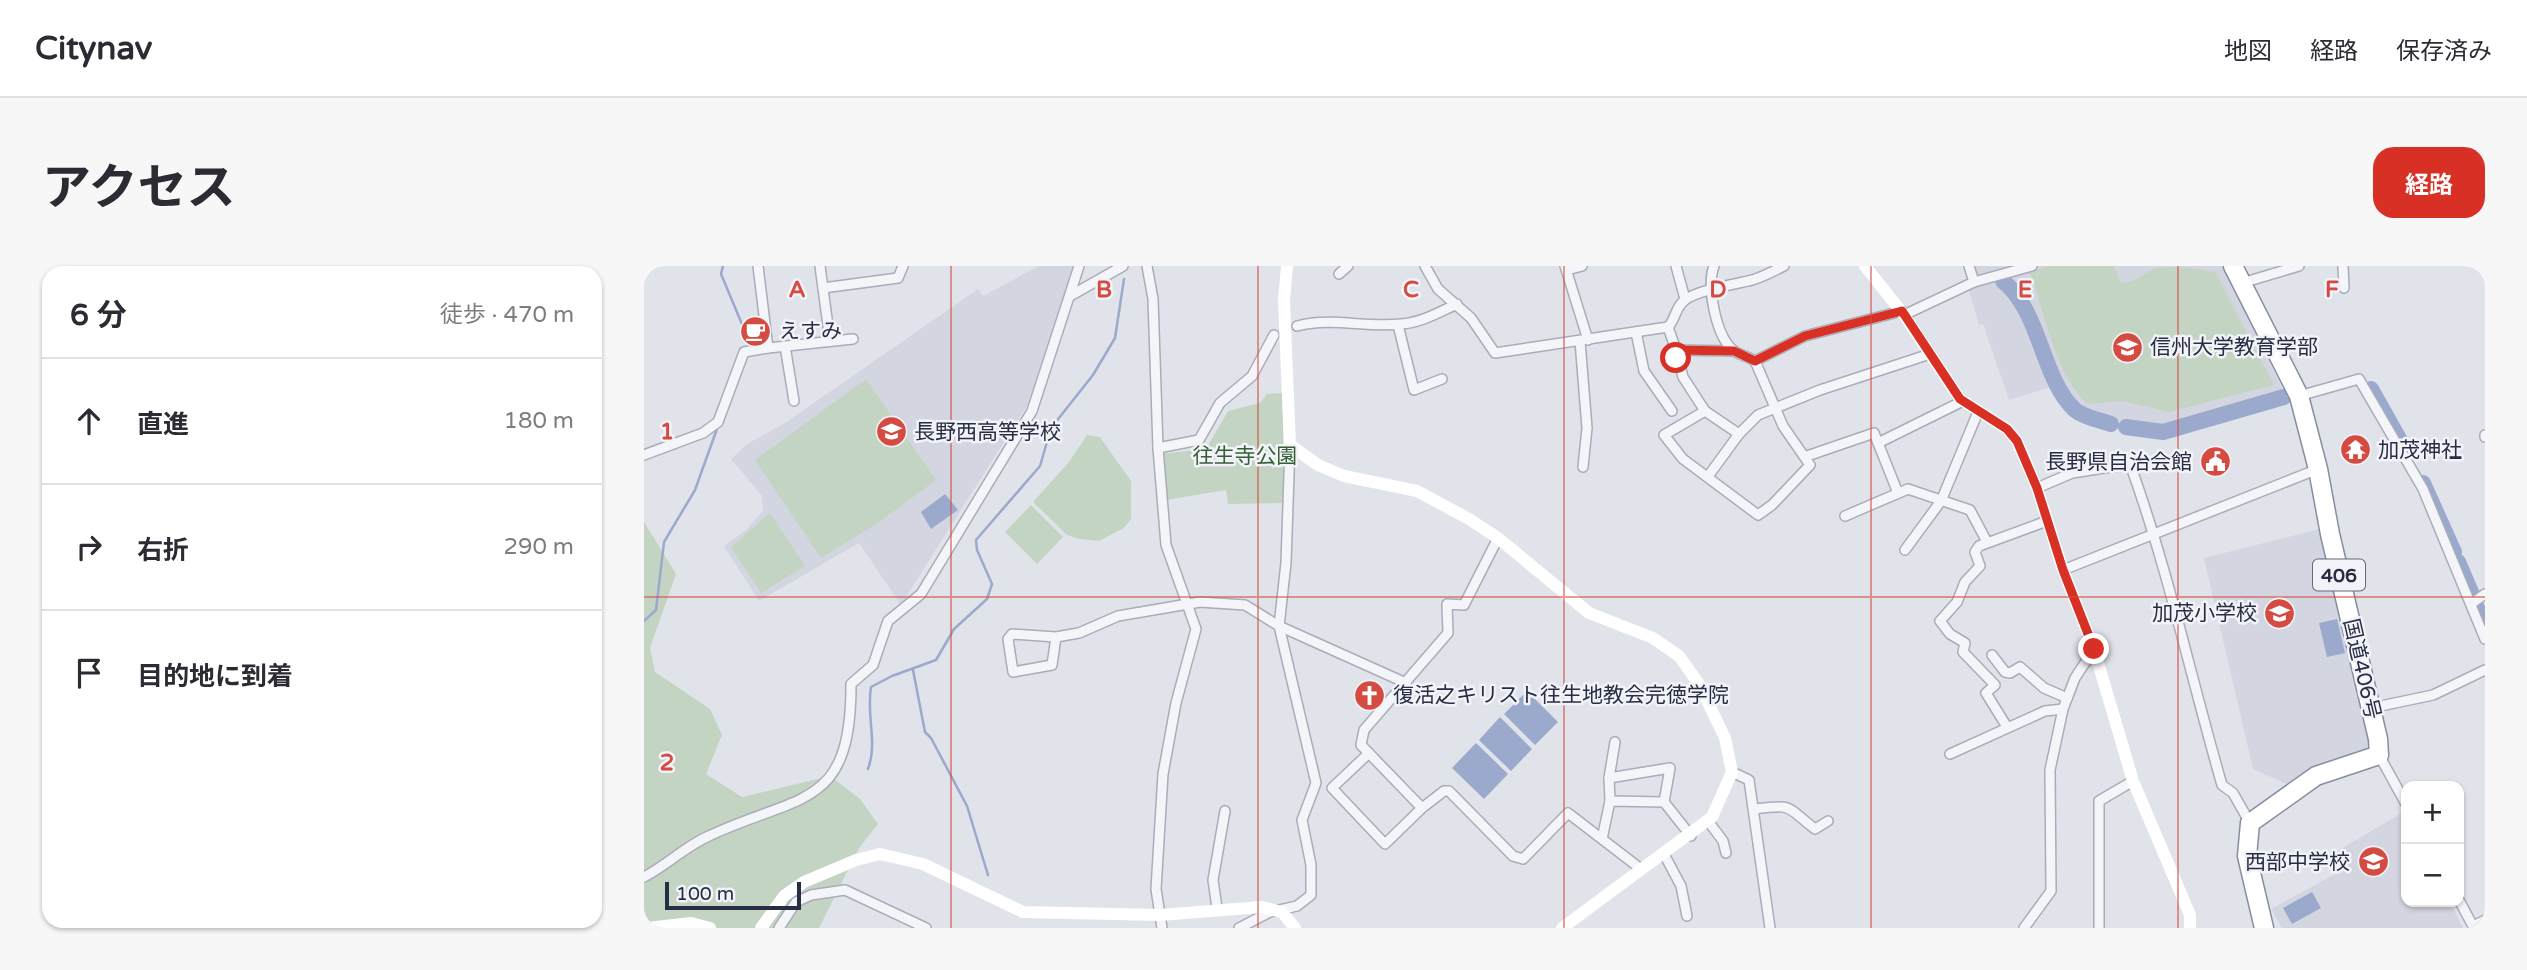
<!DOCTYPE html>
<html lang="ja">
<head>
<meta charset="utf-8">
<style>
	:root { --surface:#fff; --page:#f7f7f7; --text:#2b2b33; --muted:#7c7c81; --line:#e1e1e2; --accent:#d93025 }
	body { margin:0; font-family:"Varela Round","Noto Sans JP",sans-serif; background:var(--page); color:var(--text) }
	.controls { position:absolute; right:21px; bottom:21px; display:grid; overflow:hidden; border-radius:14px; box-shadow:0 2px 5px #0004 }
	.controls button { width:63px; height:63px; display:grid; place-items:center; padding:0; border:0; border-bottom:2px solid var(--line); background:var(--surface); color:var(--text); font:35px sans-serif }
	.scale { position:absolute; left:21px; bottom:18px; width:136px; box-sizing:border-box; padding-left:7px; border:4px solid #292d43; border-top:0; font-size:19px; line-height:24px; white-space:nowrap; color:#292d43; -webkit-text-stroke:5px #f1f3f8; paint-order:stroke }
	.stop { position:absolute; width:21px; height:21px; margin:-16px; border:5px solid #d93025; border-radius:50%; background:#fff }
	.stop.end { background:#d93025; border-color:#fff; box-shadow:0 2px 7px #0008 }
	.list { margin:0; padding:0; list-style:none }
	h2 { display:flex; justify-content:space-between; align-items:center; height:91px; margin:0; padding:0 28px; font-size:30px }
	h2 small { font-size:23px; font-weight:400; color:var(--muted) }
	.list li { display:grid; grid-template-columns:46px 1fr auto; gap:21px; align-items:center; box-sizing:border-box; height:126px; padding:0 28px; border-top:2px solid var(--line) }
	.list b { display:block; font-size:26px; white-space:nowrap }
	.list em { font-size:23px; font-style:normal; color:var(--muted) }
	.icon { flex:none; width:38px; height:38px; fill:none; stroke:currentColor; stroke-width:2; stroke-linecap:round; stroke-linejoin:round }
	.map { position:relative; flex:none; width:1841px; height:662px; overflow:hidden; border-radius:21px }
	header { display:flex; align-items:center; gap:42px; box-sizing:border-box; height:98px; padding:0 35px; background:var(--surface); border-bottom:2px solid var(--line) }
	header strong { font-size:33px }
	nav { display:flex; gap:38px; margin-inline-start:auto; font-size:24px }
	.intro { display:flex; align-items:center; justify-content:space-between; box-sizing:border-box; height:168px; padding:0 42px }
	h1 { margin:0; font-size:49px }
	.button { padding:18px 32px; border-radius:21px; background:var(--accent); color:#fff; font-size:24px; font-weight:700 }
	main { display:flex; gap:42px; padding:0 42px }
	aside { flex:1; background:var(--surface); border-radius:21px; box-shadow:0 2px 5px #0004 }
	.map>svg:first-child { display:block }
	.built { fill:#d3d5e0 }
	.green { fill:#c3d5c2 }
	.water { fill:#9ba9cc }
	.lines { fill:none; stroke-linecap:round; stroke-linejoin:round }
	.stream { stroke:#9ba9cc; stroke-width:2.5 }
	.river { stroke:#9ba9cc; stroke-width:16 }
	.street-casing { stroke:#aaacb9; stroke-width:12 }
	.highway-casing { stroke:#888da2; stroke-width:21 }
	.street { stroke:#f4f5f9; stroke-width:9 }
	.secondary { stroke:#fff; stroke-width:12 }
	.highway { stroke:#fff; stroke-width:18 }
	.route { stroke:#d93025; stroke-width:9 }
	.grid { fill:none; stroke:#d54a41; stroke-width:2; stroke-opacity:0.55 }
	.labels { text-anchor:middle; stroke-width:5; stroke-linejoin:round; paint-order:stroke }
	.shield { fill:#f1f3f8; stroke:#656879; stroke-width:2 }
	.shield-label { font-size:19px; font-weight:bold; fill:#292d43 }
	.poi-label { font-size:21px; fill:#292d43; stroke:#f1f3f8; text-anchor:start }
	.park-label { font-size:21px; fill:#356036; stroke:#f1f3f8 }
	.street-label { font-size:21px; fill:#292d43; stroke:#f1f3f8 }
	.grid-label { font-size:23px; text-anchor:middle; font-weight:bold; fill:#d54a41; stroke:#f1f3f8; stroke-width:5; stroke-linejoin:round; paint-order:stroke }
</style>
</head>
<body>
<header>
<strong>Citynav</strong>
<nav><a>地図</a><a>経路</a><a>保存済み</a></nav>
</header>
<div class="intro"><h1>アクセス</h1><a class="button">経路</a></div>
<main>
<aside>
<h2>6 分<small>徒歩 · 470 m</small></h2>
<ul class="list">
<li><svg class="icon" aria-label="ahead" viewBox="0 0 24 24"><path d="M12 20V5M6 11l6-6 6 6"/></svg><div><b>直進</b></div><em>180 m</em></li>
<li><svg class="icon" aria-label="right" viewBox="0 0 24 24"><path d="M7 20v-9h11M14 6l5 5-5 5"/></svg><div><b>右折</b></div><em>290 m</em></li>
<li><svg class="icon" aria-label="arrive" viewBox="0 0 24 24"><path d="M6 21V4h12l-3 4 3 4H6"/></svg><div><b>目的地に到着</b></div></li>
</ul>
</aside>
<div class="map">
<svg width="1841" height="662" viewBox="0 0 1841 662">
	<rect width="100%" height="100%" fill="#e1e3eb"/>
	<!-- built -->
	<g class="built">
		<polygon points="395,0 429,0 384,138 257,339 215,277 115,335 80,280 101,265 119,245 118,230 87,193 103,178 141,157 334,23 339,30"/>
		<polygon points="1327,0 1579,0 1641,128 1520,163 1424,145 1410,120 1365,134 1339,58 1335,59 1324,21"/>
		<polygon points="1680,262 1726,469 1723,483 1718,489 1647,520 1609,503 1560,292"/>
		<polygon points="1761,545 1762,636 1806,636 1819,662 1638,662 1627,643 1695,606 1695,584"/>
	</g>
	<!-- green -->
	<g class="green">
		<path d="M 1404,0 L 1470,0 L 1477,17 C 1490,17 1500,7 1512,2 C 1529,0 1554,2 1572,7 L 1630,119 L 1525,146 L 1479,135 L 1444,138 C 1412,112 1400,45 1386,6 Z"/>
		<polygon points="222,113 292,214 234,257 177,292 111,194"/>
		<polygon points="638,127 641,237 584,238 582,224 522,234 514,188 562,183 584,145 616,137 623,128"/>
		<polygon points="443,169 456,171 487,215 487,253 480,262 455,275 435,273 423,269 389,236 425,196"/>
		<polygon points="387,239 419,271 393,298 361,266"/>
		<polygon points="126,247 161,300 117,327 87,281"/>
		<polygon points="0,256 32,308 6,382 11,406 66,443 78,469 62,508 98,531 186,510 216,533 234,558 215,582 175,662 0,662"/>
	</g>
	<!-- water -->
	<g class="water">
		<polygon points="301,228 314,244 287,263 277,246"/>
		<polygon points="1693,353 1701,387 1683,391 1675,357"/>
		<polygon points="883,425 914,456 891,479 860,448"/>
		<polygon points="856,451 888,483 867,505 835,474"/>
		<polygon points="832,477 864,508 840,533 808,502"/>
		<polygon points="1668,626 1677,642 1648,658 1639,642"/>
	</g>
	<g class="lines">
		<!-- stream -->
		<g class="stream">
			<polyline points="79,0 77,8 105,75 104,82"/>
			<polyline points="0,355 12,344 20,276 51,224 74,160"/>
			<polyline points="269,404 281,466 287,472 323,540 344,609"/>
			<path d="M 224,503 C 234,476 222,451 227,421 L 248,410 L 292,394 L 310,363 L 343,333 L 348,318 L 333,284 L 332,274 L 396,200 L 407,162 L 449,109 L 471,72 L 480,13"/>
		</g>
		<!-- river -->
		<g class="river">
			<path d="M 1359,15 C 1397,46 1398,114 1431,144 C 1441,152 1456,154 1467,158"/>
			<polyline points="1727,123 1764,189"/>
			<polyline points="1482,161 1519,166 1640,131"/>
			<polyline points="1779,217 1810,286"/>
			<polyline points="1814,296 1829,331"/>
			<polyline points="1832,340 1841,359"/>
		</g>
		<defs>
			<g id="street">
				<polyline points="176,0 186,75"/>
				<polyline points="503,0 509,33 514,182 522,279 552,363 532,437 519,508 512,623 518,662"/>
				<path d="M 781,0 L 794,23 L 827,52 L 851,87 L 1024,61 C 1032,53 1031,41 1041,34 C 1051,25 1090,18 1104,15 C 1116,13 1129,5 1140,0"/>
				<polyline points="921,0 944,74"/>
				<polyline points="1032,0 1041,33"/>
				<path d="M 1070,0 C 1062,20 1072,71 1090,85 C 1096,89 1105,91 1111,95 L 1161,70 L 1258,45"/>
				<polyline points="1325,0 1330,16 1388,0"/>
				<polyline points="1699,0 1700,22"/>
				<polyline points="923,4 938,0"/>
				<polyline points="695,8 704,0"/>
				<polyline points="1598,17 1655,0"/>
				<polyline points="179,22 254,12 259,0"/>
				<polyline points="426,30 479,0"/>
				<polyline points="1260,49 1330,16"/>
				<polyline points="754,59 770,124 798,113"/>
				<path d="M 653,60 C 690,51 720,62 757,58 C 777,57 795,46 813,38"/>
				<polyline points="1024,61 1032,84 1090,85"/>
				<polyline points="992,66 1000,105 1028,145"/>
				<polyline points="936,75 943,162 939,201"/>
				<polyline points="141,80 150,135"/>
				<polyline points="124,82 209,73"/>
				<polyline points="1032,84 1039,111 1061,145"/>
				<polyline points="1655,130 1715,113 1779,223 1841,373"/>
				<polyline points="1095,168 1061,145 1020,169 1039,193 1114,249 1128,239 1166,199 1139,160 1111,95"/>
				<polyline points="1841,169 1841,171"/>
				<polyline points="1234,177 1319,135"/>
				<polyline points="514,182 555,174 576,137 608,110 630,69"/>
				<polyline points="0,189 59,167 74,156 100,86 124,82 114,0"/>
				<polyline points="1163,190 1230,167 1254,227"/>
				<polyline points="1065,209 1095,168 1114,149 1176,124 1286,88"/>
				<path d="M 1393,222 L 1428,207 L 1486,198 C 1524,303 1547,412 1578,519 L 1589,527 L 1606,557"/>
				<polyline points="1201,250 1264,223 1326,244 1343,276"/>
				<polyline points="854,272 820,339 803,338 804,367 720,464 717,479 778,542 800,525 805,525 869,590 879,593 924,547 997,603"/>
				<polyline points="1261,284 1297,235 1334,146"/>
				<polyline points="1419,304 1674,203"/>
				<polyline points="1827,338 1841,328"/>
				<polyline points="412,371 408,399 369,406 364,373 368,368 412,371 435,367 474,350 556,336 601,339 635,360 762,417"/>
				<polyline points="1348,389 1361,406 1366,407 1376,401 1400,422 1423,432"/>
				<polyline points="1727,442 1789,429 1841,404"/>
				<polyline points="1363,461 1342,427 1351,419 1319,386 1321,377 1306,368 1296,355 1313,336 1321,316 1336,300 1331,286 1335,280 1403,255"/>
				<polyline points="725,487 688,522 741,578 778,542"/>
				<polyline points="1306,488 1401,445 1419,443"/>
				<polyline points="1735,489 1762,538"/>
				<polyline points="1088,506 1105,514 1126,662"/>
				<polyline points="965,512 1026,502 1020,536"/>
				<polyline points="966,535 965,512 971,476"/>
				<path d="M 1110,543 C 1151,538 1141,540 1171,563 L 1184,555"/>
				<polyline points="1064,555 1079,575 1082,587"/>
				<polyline points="958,573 966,535 1020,536 1047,570"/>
				<polyline points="1020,588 1037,620 1043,650"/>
				<path d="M 0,611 C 25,598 41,580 67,569 C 158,527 207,543 207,418 L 229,399 L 244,355 L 277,328 L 388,145 L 435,0"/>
				<polyline points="1815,634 1830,662"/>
				<polyline points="573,642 569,614 581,545"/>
				<polyline points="1829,660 1841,654"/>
				<polyline points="135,662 152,636 167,629 201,624 282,662"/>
				<polyline points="595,662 626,646 653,640 667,629 667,599 658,554 672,517 635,360 642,297 646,179"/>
				<polyline points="1380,662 1407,625 1406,504 1419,443 1431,412 1450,383"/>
				<polyline points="1455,662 1455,535 1489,515"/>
			</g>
			<polyline id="highway" points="1589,0 1655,130 1674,203 1686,268 1734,473 1735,489 1672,510 1606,557 1603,590 1620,662"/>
		</defs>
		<!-- street casing -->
		<use href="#street" class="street-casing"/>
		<!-- highway casing -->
		<use href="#highway" class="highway-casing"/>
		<!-- street -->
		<use href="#street" class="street"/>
		<!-- secondary -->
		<g class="secondary">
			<polyline points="643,0 640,35 646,179 674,199 700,210 773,225 825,253 854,272 945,347 1009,372 1035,390 1055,418 1081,472 1088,506 1068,551 918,662"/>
			<polyline points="1221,0 1260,49 1316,133 1363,163 1373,175 1393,222 1419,304 1450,383 1489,515 1546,649 1546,662"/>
			<polyline points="4,662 47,657 66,662"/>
			<polyline points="117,662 140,630 160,616 212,594 236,588 279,598 379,646 516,649 618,641 638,646 651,662"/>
		</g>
		<!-- highway -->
		<use href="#highway" class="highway"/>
	</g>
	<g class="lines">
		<!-- route -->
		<polyline class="route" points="1032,92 1031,84 1090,85 1111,95 1161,70 1258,45 1316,133 1363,163 1373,175 1393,222 1419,304 1450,383"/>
	</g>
	<!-- grid -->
	<path class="grid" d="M 307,0 L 307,662M 614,0 L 614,662M 920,0 L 920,662M 1227,0 L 1227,662M 1534,0 L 1534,662M 0,331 L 1841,331"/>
	<!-- icons -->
	<defs>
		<symbol id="cafe-disc" viewBox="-11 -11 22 22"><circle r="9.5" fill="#d54a41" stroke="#f1f3f8"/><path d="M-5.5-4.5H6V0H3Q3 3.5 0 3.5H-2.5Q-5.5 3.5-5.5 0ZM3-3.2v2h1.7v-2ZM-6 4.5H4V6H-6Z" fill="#fff"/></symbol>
		<symbol id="university-disc" viewBox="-11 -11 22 22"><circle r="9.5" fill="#d54a41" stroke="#f1f3f8"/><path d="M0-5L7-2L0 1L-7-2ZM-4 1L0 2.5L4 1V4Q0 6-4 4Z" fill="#fff"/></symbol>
		<symbol id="school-disc" viewBox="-11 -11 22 22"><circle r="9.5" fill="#d54a41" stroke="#f1f3f8"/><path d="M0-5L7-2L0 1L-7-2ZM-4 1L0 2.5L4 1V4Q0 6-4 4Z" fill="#fff"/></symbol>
		<symbol id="temple-disc" viewBox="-11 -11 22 22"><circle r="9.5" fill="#d54a41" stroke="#f1f3f8"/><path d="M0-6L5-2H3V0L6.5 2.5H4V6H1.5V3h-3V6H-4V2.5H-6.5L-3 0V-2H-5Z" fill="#fff"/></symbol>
		<symbol id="civic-disc" viewBox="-11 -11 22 22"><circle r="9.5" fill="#d54a41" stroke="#f1f3f8"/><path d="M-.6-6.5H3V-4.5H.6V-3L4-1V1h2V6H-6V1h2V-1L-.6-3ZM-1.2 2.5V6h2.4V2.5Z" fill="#fff"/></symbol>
		<symbol id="church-disc" viewBox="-11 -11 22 22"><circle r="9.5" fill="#d54a41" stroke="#f1f3f8"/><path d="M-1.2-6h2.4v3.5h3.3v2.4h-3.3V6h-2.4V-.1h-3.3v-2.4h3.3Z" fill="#fff"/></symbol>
	</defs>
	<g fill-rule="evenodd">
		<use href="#cafe-disc" x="94" y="48" width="35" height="35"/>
		<use href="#university-disc" x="1466" y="64" width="35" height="35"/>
		<use href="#school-disc" x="230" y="148" width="35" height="35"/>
		<use href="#temple-disc" x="1694" y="166" width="35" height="35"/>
		<use href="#civic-disc" x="1554" y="178" width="35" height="35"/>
		<use href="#school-disc" x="1618" y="330" width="35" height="35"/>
		<use href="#church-disc" x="708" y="412" width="35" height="35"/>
		<use href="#school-disc" x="1712" y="578" width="35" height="35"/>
	</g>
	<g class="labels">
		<!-- shield labels -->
		<rect class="shield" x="1669" y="293.5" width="52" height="31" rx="5"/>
		<g class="shield-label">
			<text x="1695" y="316">406</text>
		</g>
		<!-- poi labels -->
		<g class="poi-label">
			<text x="135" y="72">えすみ</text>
			<text x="1506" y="88">信州大学教育学部</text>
			<text x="270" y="173">長野西高等学校</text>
			<text x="1734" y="191">加茂神社</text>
			<text x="1548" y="203" text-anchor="end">長野県自治会館</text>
			<text x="1613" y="354" text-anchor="end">加茂小学校</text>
			<text x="749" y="436">復活之キリスト往生地教会完徳学院</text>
			<text x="1706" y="603" text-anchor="end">西部中学校</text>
		</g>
		<!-- park labels -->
		<g class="park-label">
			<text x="601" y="197">往生寺公園</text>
		</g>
		<!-- street labels -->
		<g class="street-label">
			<text transform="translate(1718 403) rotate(77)" y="7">国道406号</text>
		</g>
	</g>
	<g class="grid-label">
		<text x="153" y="31">A</text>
		<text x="460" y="31">B</text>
		<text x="767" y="31">C</text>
		<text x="1074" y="31">D</text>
		<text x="1381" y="31">E</text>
		<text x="1688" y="31">F</text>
		<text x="23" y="173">1</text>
		<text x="23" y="504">2</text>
	</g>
</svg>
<div class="controls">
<button>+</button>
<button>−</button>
</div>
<div class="scale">100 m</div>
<div class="stop" style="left:1032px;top:92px"></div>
<div class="stop end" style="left:1450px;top:383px"></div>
</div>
</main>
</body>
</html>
